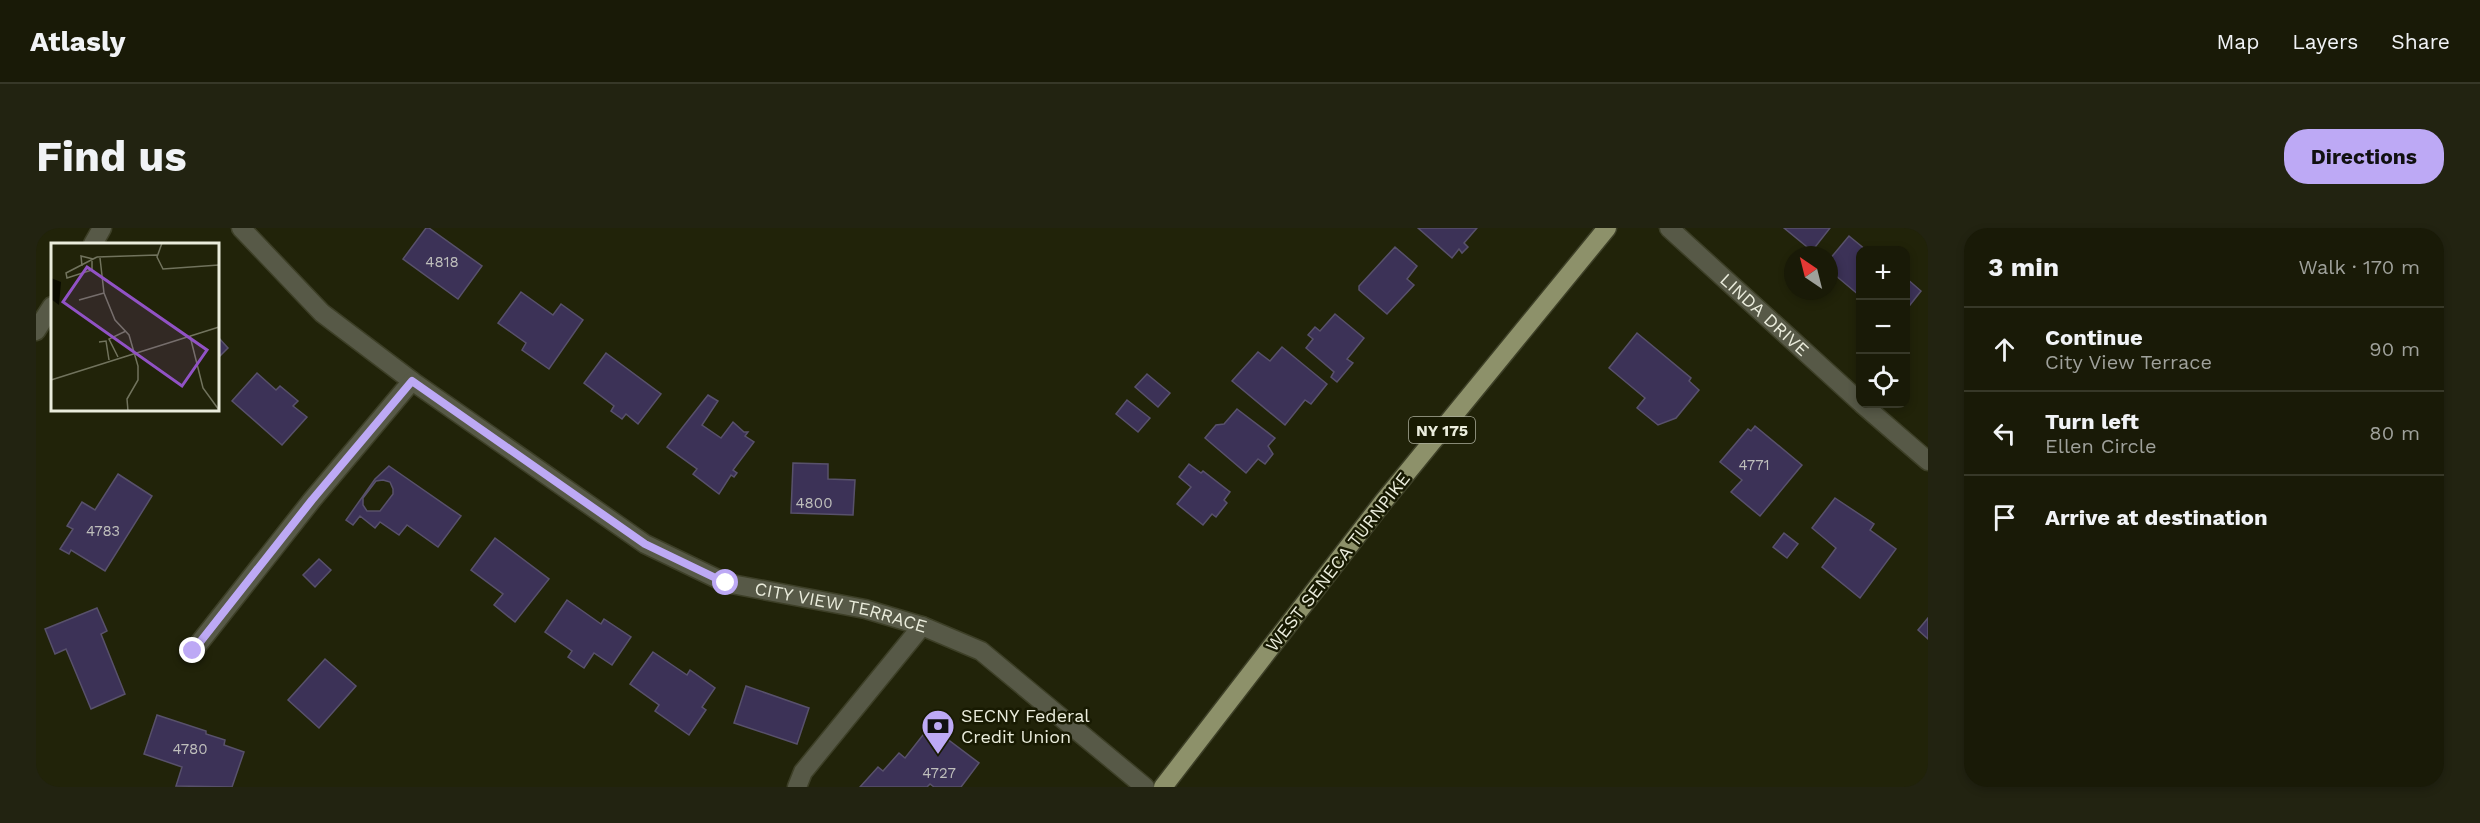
<!DOCTYPE html>
<html lang="en">
<head>
<meta charset="utf-8">
<style>
	:root { --surface:#191a07; --page:#222311; --text:#f1f3f6; --muted:#9fa19b; --line:#373828; --accent:#bda9f5 }
	body { margin:0; font-family:"Work Sans",sans-serif; background:var(--page); color:var(--text) }
	.controls { position:absolute; right:18px; top:18px; display:grid; overflow:hidden; border-radius:12px; box-shadow:0 3px 9px #0003 }
	.controls button { width:54px; height:54px; display:grid; place-items:center; padding:0; border:0; border-bottom:2px solid var(--line); background:var(--surface); color:var(--text); font:30px sans-serif }
	.compass { position:absolute; left:1748px; top:18px; width:54px; height:54px; border-radius:50%; background:var(--surface); box-shadow:0 3px 9px #0003; rotate:325deg }
	.stop { position:absolute; width:18px; height:18px; margin:-14px; border:4px solid #bda9f5; border-radius:50%; background:#fff }
	.stop.end { background:#bda9f5; border-color:#fff; box-shadow:0 2px 6px #0008 }
	.list { margin:0; padding:0; list-style:none }
	h2 { display:flex; justify-content:space-between; align-items:center; height:78px; margin:0; padding:0 24px; font-size:26px }
	h2 small { font-size:20px; font-weight:400; color:var(--muted) }
	.list li { display:grid; grid-template-columns:39px 1fr auto; gap:18px; align-items:center; box-sizing:border-box; height:84px; padding:0 24px; border-top:2px solid var(--line) }
	.list b { display:block; font-size:22px; white-space:nowrap }
	.list p { margin:0; font-size:20px; white-space:nowrap; color:var(--muted) }
	.list em { font-size:20px; font-style:normal; color:var(--muted) }
	.icon { flex:none; width:33px; height:33px; fill:none; stroke:currentColor; stroke-width:2; stroke-linecap:round; stroke-linejoin:round }
	.map { position:relative; flex:none; width:1892px; height:559px; overflow:hidden; border-radius:24px }
	header { display:flex; align-items:center; gap:36px; box-sizing:border-box; height:84px; padding:0 30px; background:var(--surface); border-bottom:2px solid var(--line) }
	header strong { font-size:28px }
	nav { display:flex; gap:33px; margin-inline-start:auto; font-size:21px }
	.intro { display:flex; align-items:center; justify-content:space-between; box-sizing:border-box; height:144px; padding:0 36px }
	h1 { margin:0; font-size:42px }
	.button { padding:15px 27px; border-radius:24px; background:var(--accent); color:#111; font-size:21px; font-weight:700 }
	main { display:flex; gap:36px; padding:0 36px }
	aside { flex:1; background:var(--surface); border-radius:24px; box-shadow:0 3px 9px #0003 }
	.map>svg:first-child { display:block }
	.building { fill:#3c3257; stroke:#58516b; stroke-width:1.5; fill-rule:evenodd }
	.lines { fill:none; stroke-linecap:round; stroke-linejoin:round }
	.minor-casing { stroke:#3d3f27; stroke-width:21 }
	.major-casing { stroke:#3d3f27; stroke-width:21 }
	.minor { stroke:#575947; stroke-width:18 }
	.major { stroke:#8d916a; stroke-width:18 }
	.route { stroke:#bda9f5; stroke-width:8 }
	.labels { text-anchor:middle; stroke-width:5; stroke-linejoin:round; paint-order:stroke }
	.number-label { font-size:15px; fill:#bebebb }
	.shield { fill:#181a02; stroke:#abad9b; stroke-width:1.5 }
	.shield-label { font-size:16px; font-weight:bold; fill:#eaecdc }
	.street-label { font-size:18px; fill:#eaecdc; stroke:#181a02 }
	.poi-label { font-size:18px; fill:#eaecdc; stroke:#181a02; text-anchor:start }
	.inset-road { fill:none; stroke:#71735d; stroke-width:1.5 }
	.view { fill:#9152c5; fill-opacity:0.15; stroke:#9152c5; stroke-width:3 }
	.inset-edge { fill:none; stroke:#eaecdc; stroke-width:3 }
</style>
</head>
<body>
<header>
<strong>Atlasly</strong>
<nav><a>Map</a><a>Layers</a><a>Share</a></nav>
</header>
<div class="intro"><h1>Find us</h1><a class="button">Directions</a></div>
<main>
<div class="map">
<svg width="1892" height="559" viewBox="0 0 1892 559">
	<rect width="100%" height="100%" fill="#212309"/>
	<!-- building -->
	<g class="building">
		<polygon points="390,0 393,0 446,38 422,71 367,31"/>
		<polygon points="1382,0 1441,0 1428,15 1432,19 1426,25 1423,21 1416,30"/>
		<polygon points="1748,0 1794,0 1776,23"/>
		<polygon points="1813,8 1830,22 1824,22 1824,68 1793,42 1793,32"/>
		<polygon points="1359,19 1381,38 1371,51 1378,57 1351,86 1323,62 1323,58"/>
		<polygon points="1870,50 1885,63 1870,82"/>
		<polygon points="485,64 517,87 525,76 547,92 513,141 486,122 490,115 462,95"/>
		<polygon points="1299,86 1328,110 1311,131 1317,135 1301,154 1295,149 1298,144 1270,120 1277,111 1272,107 1279,99 1284,103"/>
		<polygon points="1601,105 1655,150 1653,153 1663,162 1640,190 1622,197 1601,180 1609,170 1573,140"/>
		<polygon points="182,109 192,120 182,130"/>
		<polygon points="1246,119 1291,156 1275,176 1269,172 1249,197 1196,153 1222,124 1234,133"/>
		<polygon points="570,125 625,166 602,196 590,186 586,191 575,183 578,178 548,155"/>
		<polygon points="221,145 240,162 244,158 262,173 257,178 271,189 246,217 196,173"/>
		<polygon points="1111,146 1134,165 1122,179 1099,159"/>
		<polygon points="672,167 682,173 666,197 685,210 697,194 708,204 712,204 709,208 718,214 697,242 701,245 698,249 695,247 683,266 657,246 661,241 631,219"/>
		<polygon points="1091,172 1114,190 1102,204 1080,186"/>
		<polygon points="1201,181 1239,210 1232,218 1237,226 1229,236 1222,231 1210,245 1169,210 1180,197 1188,196"/>
		<polygon points="1719,198 1766,237 1724,288 1695,264 1706,252 1684,234 1712,201 1715,203"/>
		<polygon points="757,235 792,236 792,251 819,252 817,287 755,285"/>
		<polygon points="1153,236 1165,245 1167,243 1194,264 1188,272 1191,275 1180,289 1176,286 1167,297 1141,276 1155,259 1143,249"/>
		<path d="M 353,238 L 425,288 L 402,319 L 371,297 L 363,307 L 344,294 L 339,300 L 324,288 L 317,297 L 310,292 L 339,251 ZM 347,252 L 354,254 L 357,261 L 357,266 L 344,283 L 331,283 L 327,277 L 327,270 L 340,253 Z"/>
		<polygon points="82,246 116,268 69,343 35,322 33,326 24,321 37,301 31,298 46,274 59,282"/>
		<polygon points="1799,270 1838,296 1834,302 1860,321 1824,370 1786,339 1800,320 1776,300"/>
		<polygon points="1748,305 1762,316 1751,330 1737,319"/>
		<polygon points="459,310 513,351 479,394 458,377 467,366 435,342"/>
		<polygon points="283,331 295,342 279,359 267,347"/>
		<polygon points="531,372 565,396 568,391 595,409 576,437 558,425 548,440 532,429 536,423 509,404"/>
		<polygon points="61,380 71,403 65,406 89,466 55,481 30,421 19,426 9,401"/>
		<polygon points="1892,390 1892,411 1882,402"/>
		<polygon points="617,424 651,447 654,442 679,460 666,479 670,482 653,507 619,483 623,477 594,456"/>
		<polygon points="289,431 320,458 283,500 252,472"/>
		<polygon points="710,458 773,480 761,516 698,495"/>
		<polygon points="121,487 170,503 170,506 189,512 188,517 208,524 196,559 140,558 146,539 108,526"/>
		<polygon points="894,498 943,535 925,559 898,559 894,556 891,559 824,559 842,539 847,543 863,525 869,530"/>
	</g>
	<g class="lines">
		<defs>
			<g id="minor">
				<path id="s1" d="M 205,0 L 286,85 L 376,153 L 609,316 L 690,355 L 829,381 L 886,398 L 945,423 L 1109,559"/>
				<path id="s2" d="M 1633,0 L 1824,174"/>
				<polyline points="57,16 66,0"/>
				<polyline points="0,103 16,78"/>
				<polyline points="1826,176 1892,233"/>
				<polyline points="157,423 276,272 376,153"/>
				<polyline points="761,559 767,544 886,398"/>
			</g>
			<polyline id="major" points="1127,559 1347,274 1571,0"/>
		</defs>
		<!-- minor casing -->
		<use href="#minor" class="minor-casing"/>
		<!-- major casing -->
		<use href="#major" class="major-casing"/>
		<!-- minor -->
		<use href="#minor" class="minor"/>
		<!-- major -->
		<use href="#major" class="major"/>
	</g>
	<g class="lines">
		<!-- route -->
		<polyline class="route" points="157,423 276,272 376,153 609,316 690,355"/>
	</g>
	<!-- icons -->
	<defs>
		<symbol id="bank-pin" viewBox="-11 -11 22 30"><path d="M0 17L-7.5 6A9.5 9.5 0 1 1 7.5 6Z" fill="#bda9f5" stroke="#181a02"/><path d="M-6-4H6V4H-6ZM0-2.3a2.3 2.3 0 1 0 0 4.6a2.3 2.3 0 1 0 0-4.6Z" fill="#111"/></symbol>
	</defs>
	<g fill-rule="evenodd">
		<use href="#bank-pin" x="883" y="479" width="38" height="52"/>
	</g>
	<g class="labels">
		<!-- number labels -->
		<g class="number-label">
			<text x="406" y="39">4818</text>
			<text x="1718" y="242">4771</text>
			<text x="778" y="280">4800</text>
			<text x="67" y="308">4783</text>
			<text x="154" y="526">4780</text>
			<text x="903" y="550">4727</text>
		</g>
		<!-- shield labels -->
		<rect class="shield" x="1373" y="189" width="66" height="26" rx="4.5"/>
		<g class="shield-label">
			<text x="1406" y="208">NY 175</text>
		</g>
		<!-- street labels -->
		<g class="street-label">
			<text dy="6" stroke="none"><textPath href="#s2" startOffset="129">LINDA DRIVE</textPath></text>
			<text transform="translate(1302 334) rotate(-52)" y="6">WEST SENECA TURNPIKE</text>
			<text dy="6" stroke="none"><textPath href="#s1" startOffset="722">CITY VIEW TERRACE</textPath></text>
		</g>
		<!-- poi labels -->
		<g class="poi-label">
			<text x="925" y="494">SECNY Federal<tspan x="925" dy="21">Credit Union</tspan></text>
		</g>
	</g>
	<!-- overview -->
	<g transform="translate(15 15)">
		<rect width="168" height="168" fill="#212309"/>
		<path d="M 0,35 L 10,39 L 8,62 L 0,56 Z" fill="#0a0b00"/>
		<path class="inset-road" d="M 111,0 L 106,14 L 112,26 L 168,22M 46,14 L 106,12M 49,15 L 53,50 L 64,77 L 78,92 L 87,123 L 87,137 L 76,156 L 77,168M 41,18 L 41,27 L 16,35 L 15,30 L 46,14M 31,23 L 30,13 L 42,16M 28,57 L 53,50M 139,93 L 152,145 L 168,167M 48,99 L 55,98 L 58,117M 67,114 L 58,96 L 75,88M 0,137 L 168,84"/>
		<path class="view" d="M 36,24 L 156,107 L 131,143 L 12,59 Z"/>
		<rect width="168" height="168" class="inset-edge"/>
	</g>
</svg>
<div class="controls">
<button>+</button>
<button>−</button>
<button><svg class="icon" aria-label="locate" viewBox="0 0 24 24"><circle cx="12" cy="12" r="6"/><path d="M12 2v4M12 18v4M2 12h4M18 12h4"/></svg></button>
</div>
<svg class="compass" viewBox="-18 -18 36 36"><path d="M0-13l5 13h-10z" fill="#e53935"/><path d="M0 13l5-13h-10z" fill="#9fa19b"/></svg>
<div class="stop" style="left:690px;top:355px"></div>
<div class="stop end" style="left:157px;top:423px"></div>
</div>
<aside>
<h2>3 min<small>Walk · 170 m</small></h2>
<ul class="list">
<li><svg class="icon" aria-label="ahead" viewBox="0 0 24 24"><path d="M12 20V5M6 11l6-6 6 6"/></svg><div><b>Continue</b><p>City View Terrace</p></div><em>90 m</em></li>
<li><svg class="icon" aria-label="left" viewBox="0 0 24 24"><path d="M17 20v-9H6M10 6l-5 5 5 5"/></svg><div><b>Turn left</b><p>Ellen Circle</p></div><em>80 m</em></li>
<li><svg class="icon" aria-label="arrive" viewBox="0 0 24 24"><path d="M6 21V4h12l-3 4 3 4H6"/></svg><div><b>Arrive at destination</b></div></li>
</ul>
</aside>
</main>
</body>
</html>
